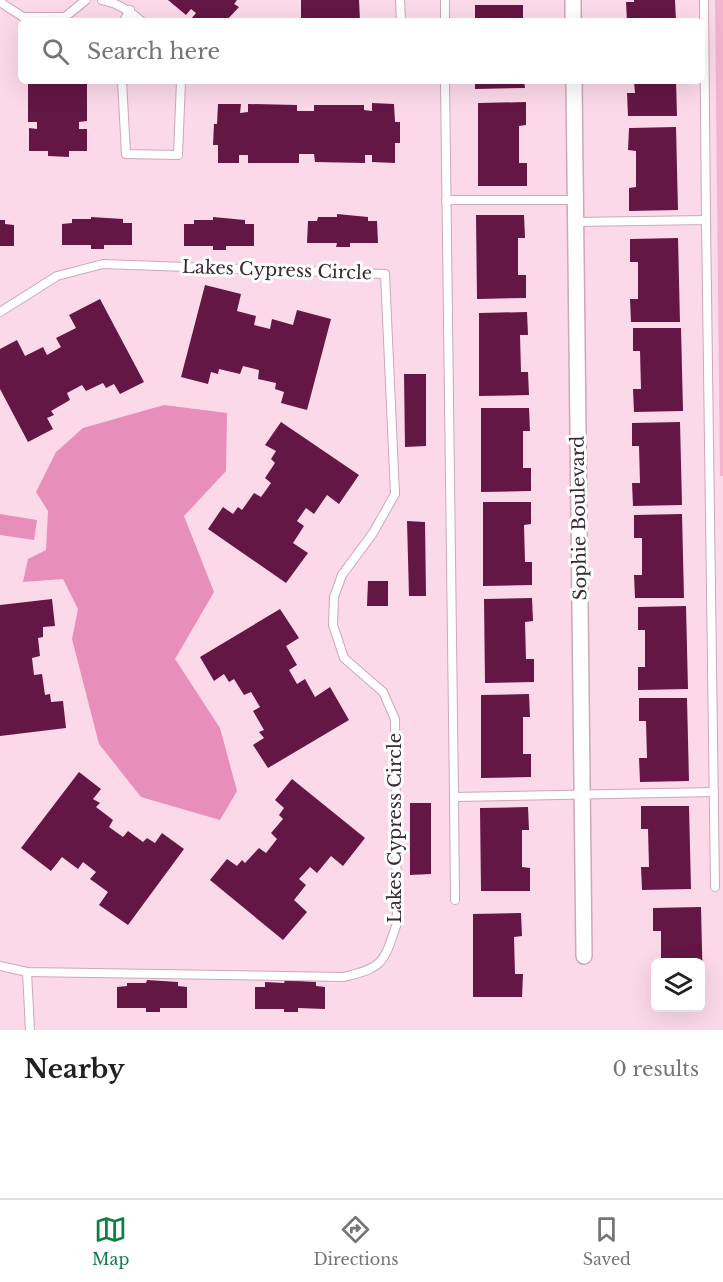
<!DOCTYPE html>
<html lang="en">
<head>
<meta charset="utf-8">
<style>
	:root { --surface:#fff; --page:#f2f2f2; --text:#202124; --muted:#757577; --line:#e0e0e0; --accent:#0b8043 }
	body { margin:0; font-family:"Libre Baskerville",serif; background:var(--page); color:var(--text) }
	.controls { position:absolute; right:18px; bottom:18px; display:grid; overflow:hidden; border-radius:9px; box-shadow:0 6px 24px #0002 }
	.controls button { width:54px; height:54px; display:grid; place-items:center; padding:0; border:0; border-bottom:2px solid var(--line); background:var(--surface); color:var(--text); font:30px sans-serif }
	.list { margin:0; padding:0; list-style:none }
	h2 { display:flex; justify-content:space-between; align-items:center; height:78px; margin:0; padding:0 24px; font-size:26px }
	h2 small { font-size:20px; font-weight:400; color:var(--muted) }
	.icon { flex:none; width:33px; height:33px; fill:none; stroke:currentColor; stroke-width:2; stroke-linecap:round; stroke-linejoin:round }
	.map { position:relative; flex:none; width:723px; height:1030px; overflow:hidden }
	.search { position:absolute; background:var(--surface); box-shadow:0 6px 24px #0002; left:18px; right:18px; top:18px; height:66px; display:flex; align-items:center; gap:15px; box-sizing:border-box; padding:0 21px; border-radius:9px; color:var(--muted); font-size:22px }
	.sheet { height:168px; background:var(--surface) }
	nav { display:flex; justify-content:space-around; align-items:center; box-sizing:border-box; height:84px; border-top:2px solid var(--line); background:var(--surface); font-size:16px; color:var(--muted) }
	nav a { display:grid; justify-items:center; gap:3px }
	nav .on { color:var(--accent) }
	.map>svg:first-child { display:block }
	.green { fill:#f4b2d1 }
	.water { fill:#e88eba }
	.building { fill:#641644 }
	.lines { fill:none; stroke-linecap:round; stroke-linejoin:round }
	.service-casing { stroke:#caa9b8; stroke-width:10 }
	.minor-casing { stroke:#caa9b8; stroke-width:18 }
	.service { stroke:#fff; stroke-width:8 }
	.minor { stroke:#fff; stroke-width:15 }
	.labels { text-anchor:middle; stroke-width:6; stroke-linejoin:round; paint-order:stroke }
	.street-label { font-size:18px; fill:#392c32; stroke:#fff }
</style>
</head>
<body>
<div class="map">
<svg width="723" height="1030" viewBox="0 0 723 1030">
	<rect width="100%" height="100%" fill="#fcd9e9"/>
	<!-- green -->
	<polygon class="green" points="715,0 723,0 723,476 720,476"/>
	<!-- water -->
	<g class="water">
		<polygon points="164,405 227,413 226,471 184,516 214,592 175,659 220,728 237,791 220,820 141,797 99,744 72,639 78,609 63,579 23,582 28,559 46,550 48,511 36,492 56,452 83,428"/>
		<polygon points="0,514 37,520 34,540 0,535"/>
	</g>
	<!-- building -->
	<g class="building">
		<polygon points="168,0 237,0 234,4 239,7 226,21 194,21 191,19 196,13 191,9 186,15"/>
		<polygon points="301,0 359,0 360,21 301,21"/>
		<polygon points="634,0 675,0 676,21 627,21 626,2 634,2"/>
		<rect x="475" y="5" width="48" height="16"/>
		<polygon points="28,81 87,81 87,121 79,122 79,129 87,129 87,151 69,151 69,157 48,156 48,151 29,151 29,128 37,129 37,122 28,122"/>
		<polygon points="475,81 524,81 525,88 475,89"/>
		<polygon points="634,81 676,81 677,116 628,116 627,93 635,93"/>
		<polygon points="526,102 526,125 519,126 519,163 527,163 527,186 478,186 478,103"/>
		<polygon points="372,103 394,104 395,122 400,122 400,143 395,143 395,163 372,162 372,155 365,155 365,163 315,162 314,154 299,154 299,163 248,163 248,155 239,155 239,163 218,163 218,145 213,145 214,124 217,124 218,104 241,104 240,113 248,112 248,104 297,105 297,111 314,111 314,105 364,105 364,110 372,111"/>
		<polygon points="676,127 678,210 629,211 629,188 636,187 636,151 628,150 629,128"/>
		<polygon points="337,214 368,217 368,221 377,221 378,243 350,243 350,247 336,247 337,243 307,243 308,221 317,221 318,217 337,217"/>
		<polygon points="476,215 524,215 525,238 518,238 518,275 526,275 526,298 477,299"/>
		<polygon points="91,217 123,219 123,223 132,223 132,245 104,245 104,249 91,249 91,245 62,245 62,224 72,223 72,219 91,219"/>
		<polygon points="213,217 245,220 245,224 254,224 254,246 226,246 226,250 213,250 213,246 184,246 184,224 194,224 194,220 213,220"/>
		<polygon points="0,220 5,220 5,224 14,225 14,246 0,246"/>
		<polygon points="678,238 680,322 631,322 630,299 638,299 638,262 630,262 630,239"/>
		<polygon points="205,285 241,294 237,311 256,316 254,325 270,329 272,319 293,325 297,310 331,319 307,410 281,403 284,392 275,389 276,383 258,379 259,370 243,366 240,374 219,369 218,374 211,372 208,384 181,377"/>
		<polygon points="100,299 144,382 120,394 114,384 106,388 103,383 86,391 82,385 67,393 70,400 51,411 54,415 47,418 53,429 28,442 0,389 0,349 17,340 25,356 43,347 47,355 61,347 56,338 76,328 69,315"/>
		<polygon points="527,312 528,335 520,335 521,372 528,372 529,395 479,396 479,313"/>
		<polygon points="633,328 681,328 683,411 634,412 633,389 641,389 640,351 633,351"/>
		<polygon points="404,374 426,374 426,446 405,447"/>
		<polygon points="481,408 529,408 530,431 523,431 523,468 531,468 531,491 481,492"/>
		<polygon points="281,422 359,475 339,504 327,495 314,514 306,508 297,521 304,526 293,543 308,553 286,583 208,529 223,507 233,514 238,507 242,510 254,493 261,497 271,483 265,478 275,463 271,459 276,451 265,445"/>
		<polygon points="680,422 682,505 633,506 632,483 640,483 639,446 632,446 632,423"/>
		<polygon points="483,502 531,502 531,524 524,525 525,562 532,562 532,585 483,586"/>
		<polygon points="682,514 684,598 635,598 634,575 642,575 642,538 634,538 634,515"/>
		<polygon points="407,521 425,522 426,596 409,596"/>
		<polygon points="368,581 388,581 388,606 367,606"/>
		<polygon points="532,598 533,621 525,622 526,659 534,659 534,682 485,683 484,599"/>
		<polygon points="52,599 55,626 43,627 43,637 38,638 40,656 32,658 34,675 42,674 45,695 50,694 51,702 63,701 66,728 0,736 0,605"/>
		<polygon points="686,606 688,689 638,690 638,667 645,667 645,630 638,630 638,607"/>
		<polygon points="280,609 299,638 286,646 297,665 289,670 297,684 305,679 315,697 330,687 349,720 268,768 253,745 264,738 259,732 264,730 253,711 260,707 251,692 244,695 234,679 229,682 224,674 214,681 200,657"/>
		<polygon points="529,694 530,717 523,717 523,754 531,754 531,777 481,778 481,695"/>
		<polygon points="639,698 687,698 689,781 640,782 639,758 647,758 646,721 639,721"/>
		<polygon points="79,772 101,789 93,799 100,803 96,807 113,820 109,827 123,837 128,831 143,842 147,838 155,843 162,833 184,849 128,925 99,905 108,892 90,879 96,872 83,862 78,869 62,857 51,871 21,848"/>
		<polygon points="292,779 365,838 343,866 331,856 317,873 310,867 299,879 306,885 294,900 307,912 283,940 210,880 227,859 237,866 242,860 245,863 259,848 266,853 277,839 271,833 283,819 279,815 284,808 275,800"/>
		<polygon points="410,803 431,803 431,874 410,875"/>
		<polygon points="641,806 689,806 691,889 642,890 641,867 649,867 648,829 641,829"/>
		<polygon points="528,807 529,830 522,830 522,867 530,868 530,891 481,891 480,808"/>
		<polygon points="701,907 703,991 700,991 700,962 661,962 661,931 653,931 653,908"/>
		<polygon points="521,913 522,936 514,937 515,974 523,974 522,997 473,997 473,914"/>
		<polygon points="147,980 178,982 178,986 187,987 187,1008 160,1008 160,1012 146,1012 146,1008 117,1008 117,987 127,986 127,983 146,983"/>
		<polygon points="285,980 316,982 316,986 325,987 325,1009 298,1008 298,1012 284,1012 284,1009 255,1009 255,987 265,987 265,982 284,983"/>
	</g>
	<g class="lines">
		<defs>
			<g id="service">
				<path d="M 102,0 C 118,3 129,10 141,21"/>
				<polyline points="400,0 401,21"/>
				<polyline points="445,0 445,21"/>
				<polyline points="704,0 706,220"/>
				<polyline points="0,2 23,17 65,17 86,0"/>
				<polyline points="124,21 130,10"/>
				<polyline points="122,81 126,154 178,155 181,81"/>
				<polyline points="445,81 454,797 714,792"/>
				<polyline points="446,200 575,200"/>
				<polyline points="575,222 706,220 715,887"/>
				<path d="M 0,312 L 57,276 L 103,264 L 385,274 L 395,494 L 373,533 L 342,575 L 334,597 L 333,625 L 344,658 L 383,692 L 395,719 L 397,923 C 384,961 385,968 343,977 L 27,972 L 0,966"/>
				<polyline points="454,797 455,900"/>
				<polyline points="27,972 30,1030"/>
			</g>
			<g id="minor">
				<polyline points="573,0 573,21"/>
				<polyline points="574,81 584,956"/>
			</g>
		</defs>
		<!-- service casing -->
		<use href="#service" class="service-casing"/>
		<!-- minor casing -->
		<use href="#minor" class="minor-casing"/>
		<!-- service -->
		<use href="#service" class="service"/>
		<!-- minor -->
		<use href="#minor" class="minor"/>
	</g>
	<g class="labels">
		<!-- street labels -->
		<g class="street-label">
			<text transform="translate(277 270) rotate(2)" y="6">Lakes Cypress Circle</text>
			<text transform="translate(579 518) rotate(-91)" y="6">Sophie Boulevard</text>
			<text transform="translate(395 828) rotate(-90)" y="6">Lakes Cypress Circle</text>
		</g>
	</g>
</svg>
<div class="controls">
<button><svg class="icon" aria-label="layers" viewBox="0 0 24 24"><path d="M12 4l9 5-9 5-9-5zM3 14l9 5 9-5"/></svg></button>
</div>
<div class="search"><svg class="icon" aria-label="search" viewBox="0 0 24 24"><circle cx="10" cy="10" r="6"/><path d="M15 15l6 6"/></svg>Search here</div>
</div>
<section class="sheet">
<h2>Nearby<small>0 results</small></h2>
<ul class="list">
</ul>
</section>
<nav>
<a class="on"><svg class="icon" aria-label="map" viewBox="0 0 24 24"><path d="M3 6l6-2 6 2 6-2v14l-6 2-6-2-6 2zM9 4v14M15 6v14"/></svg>Map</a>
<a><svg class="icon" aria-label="directions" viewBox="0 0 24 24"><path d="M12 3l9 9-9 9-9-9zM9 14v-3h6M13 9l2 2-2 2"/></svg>Directions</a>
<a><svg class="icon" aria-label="saved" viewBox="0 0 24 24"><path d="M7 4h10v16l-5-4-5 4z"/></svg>Saved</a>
</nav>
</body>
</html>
